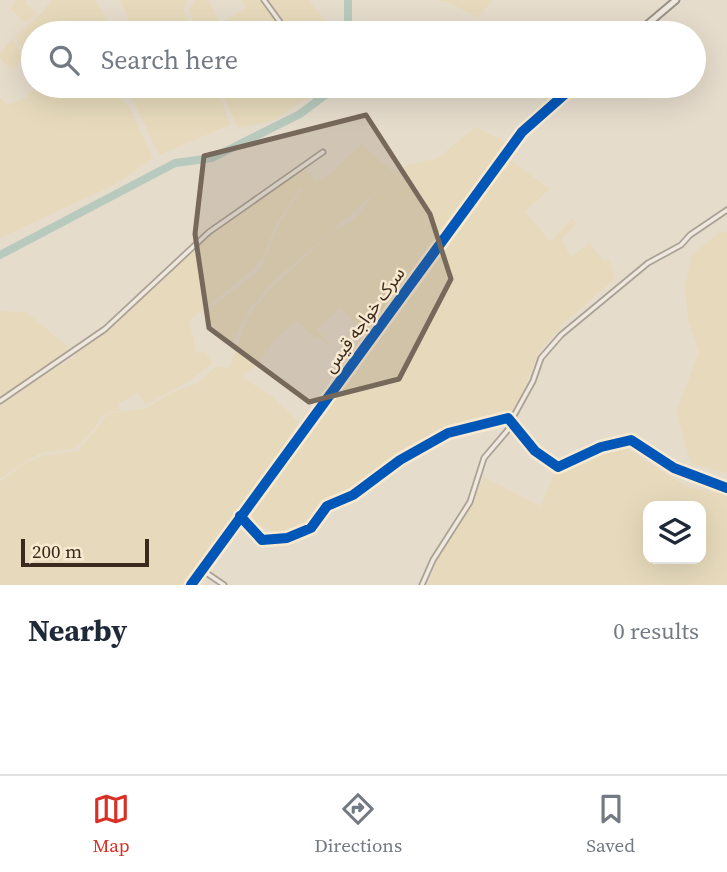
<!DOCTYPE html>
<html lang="en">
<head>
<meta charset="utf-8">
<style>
	:root { --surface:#fff; --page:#f6f6f7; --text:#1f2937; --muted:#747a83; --line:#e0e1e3; --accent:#d93025 }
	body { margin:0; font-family:"Source Serif 4","Noto Sans Arabic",serif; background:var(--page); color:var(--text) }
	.controls { position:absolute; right:21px; bottom:21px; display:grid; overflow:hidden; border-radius:14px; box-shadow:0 7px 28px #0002 }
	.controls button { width:63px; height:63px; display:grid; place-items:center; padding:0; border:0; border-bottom:2px solid var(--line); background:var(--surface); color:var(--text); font:35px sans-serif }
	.scale { position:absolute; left:21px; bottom:18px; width:128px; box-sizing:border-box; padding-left:7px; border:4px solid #3a291c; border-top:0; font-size:19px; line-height:24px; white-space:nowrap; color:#3a291c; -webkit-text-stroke:5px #f8ead1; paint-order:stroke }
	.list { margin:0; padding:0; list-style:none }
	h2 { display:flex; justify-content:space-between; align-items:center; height:91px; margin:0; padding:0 28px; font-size:30px }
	h2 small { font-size:23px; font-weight:400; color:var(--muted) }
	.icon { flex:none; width:38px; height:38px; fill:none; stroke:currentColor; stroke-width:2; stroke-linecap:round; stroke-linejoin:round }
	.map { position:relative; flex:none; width:727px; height:585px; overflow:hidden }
	.search { position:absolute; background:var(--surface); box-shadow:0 7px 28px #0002; left:21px; right:21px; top:21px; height:77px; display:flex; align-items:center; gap:18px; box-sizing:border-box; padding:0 24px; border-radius:38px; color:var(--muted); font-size:26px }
	.sheet { height:189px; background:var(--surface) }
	nav { display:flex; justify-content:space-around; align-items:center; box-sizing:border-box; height:98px; border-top:2px solid var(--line); background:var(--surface); font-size:19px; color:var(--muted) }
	nav a { display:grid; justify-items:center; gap:4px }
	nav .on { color:var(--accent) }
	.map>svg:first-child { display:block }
	.farmland { fill:#e7dabc; fill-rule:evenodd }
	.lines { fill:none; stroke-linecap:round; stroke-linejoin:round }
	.river { stroke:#b8cabd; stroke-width:8 }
	.street-casing { stroke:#aba195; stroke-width:7 }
	.secondary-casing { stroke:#9a9085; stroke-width:9 }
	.street { stroke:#eee8de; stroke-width:3.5 }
	.secondary { stroke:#eee8de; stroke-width:5 }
	.cycleway-casing { stroke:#f8ead1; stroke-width:15 }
	.cycleway { stroke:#0057b8; stroke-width:10 }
	.marked { fill:#76685a; fill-opacity:0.2; stroke:#76685a; stroke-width:5; stroke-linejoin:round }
	.labels { text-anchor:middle; stroke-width:5; stroke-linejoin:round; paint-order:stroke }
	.street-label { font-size:18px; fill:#3a291c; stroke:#f8ead1 }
</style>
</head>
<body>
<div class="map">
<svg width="727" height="585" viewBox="0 0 727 585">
	<rect width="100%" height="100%" fill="#e6dccc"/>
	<!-- farmland -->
	<g class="farmland">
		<polygon points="16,0 27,0 25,3 38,14 25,22 10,9"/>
		<polygon points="51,0 95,0 115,33 33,33 33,45 25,52 15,37 43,12"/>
		<polygon points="120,0 188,0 183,9 194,33 134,33"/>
		<polygon points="195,0 208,0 220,23 246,8 241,0 309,0 335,33 198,33 189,11"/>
		<polygon points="436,0 492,0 478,18 451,3"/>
		<polygon points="12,40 24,54 15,69 9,68 0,58 0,52"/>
		<polygon points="45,86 107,86 128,106 153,158 116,184 0,238 0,98 8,104 28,98 27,93"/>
		<polygon points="114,86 216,86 230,125 159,155 133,100"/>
		<polygon points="219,86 318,86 309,97 274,120 238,128"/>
		<polygon points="475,127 507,143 365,335 341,308 317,329 335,350 319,337 313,337 297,321 274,340 261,361 242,377 273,397 299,422 265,476 185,585 0,585 0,482 25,463 45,455 78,451 108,414 147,408 173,392 196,384 217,366 229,368 248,317 268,291 333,231 351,222 378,191 275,280 249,309 231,345 223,340 204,312 260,270 281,220 304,187 301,188 275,225 263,258 251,271 189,321 197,353 205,351 212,363 193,379 146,405 138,393 118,404 121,411 109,413 100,417 96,427 75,448 42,453 28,460 0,479 0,406 21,388 76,356 75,351 115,325 155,283 226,221 304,167 316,181 326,177 362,144 394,173 408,165 438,158"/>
		<polygon points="509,159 550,189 525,211 547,238 551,241 573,218 576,224 562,239 571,257 590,243 603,260 609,259 615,279 565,322 539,352 514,413 460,424 428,437 360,488 349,489 328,500 301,526 288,533 275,532 246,518"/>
		<polygon points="721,231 727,233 727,473 691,464 676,412 699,352 688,321 685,288 691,255"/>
		<polygon points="0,311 26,312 67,346 66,353 0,397"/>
		<path d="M 625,447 L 674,479 L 690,487 L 727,495 L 727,585 L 428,585 L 440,551 L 471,504 L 484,477 L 541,506 L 556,469 L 591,452 ZM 648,506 L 701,506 L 701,559 L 648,559 Z"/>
	</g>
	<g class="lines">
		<!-- river -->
		<g class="river">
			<polyline points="348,0 348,33"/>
			<polyline points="0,255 175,163 212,158 300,114 337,86"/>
		</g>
		<defs>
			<g id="street">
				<polyline points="264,0 288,33"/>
				<polyline points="0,401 105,329 209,232 323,152"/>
				<polyline points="511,421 533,381 541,358 561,335 648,263 681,245 690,235 727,210"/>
				<polyline points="202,570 224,585"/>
				<polyline points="422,585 433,560 470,502 484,458 513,424"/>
			</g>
			<g id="secondary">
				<polyline points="637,33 676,0"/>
				<polyline points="240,516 262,540 287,538 311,528 327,506 353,495 400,460 448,433 508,418 535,451 558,467 601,447 631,440 674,468 727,488"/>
				<polyline points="191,585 522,132 574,86"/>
			</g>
		</defs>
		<!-- street casing -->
		<use href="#street" class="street-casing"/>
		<!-- secondary casing -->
		<use href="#secondary" class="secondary-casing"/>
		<!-- street -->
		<use href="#street" class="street"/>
		<!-- secondary -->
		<use href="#secondary" class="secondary"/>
		<defs>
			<g id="cycleway">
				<polyline points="240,516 262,540 287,538 311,528 327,506 353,495 400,460 448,433 508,418 535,451 558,467 601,447 631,440 674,468 727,488"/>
				<polyline points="191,585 522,132 574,86"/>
			</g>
		</defs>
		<!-- cycleway casing -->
		<use href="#cycleway" class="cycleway-casing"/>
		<!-- cycleway -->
		<use href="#cycleway" class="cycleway"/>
	</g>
	<!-- marked area -->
	<path class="marked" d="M 366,115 L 430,214 L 451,279 L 399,379 L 309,402 L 209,328 L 195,234 L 204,156 Z"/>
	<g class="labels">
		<!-- street labels -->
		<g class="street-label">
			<text transform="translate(364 320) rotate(-54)" y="6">سرک خواجه قیس</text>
		</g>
	</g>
</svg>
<div class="controls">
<button><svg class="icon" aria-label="layers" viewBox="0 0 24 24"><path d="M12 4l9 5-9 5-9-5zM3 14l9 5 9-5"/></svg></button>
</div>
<div class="scale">200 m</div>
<div class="search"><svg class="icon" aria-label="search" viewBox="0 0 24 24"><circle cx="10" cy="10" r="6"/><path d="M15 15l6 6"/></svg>Search here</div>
</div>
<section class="sheet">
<h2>Nearby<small>0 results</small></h2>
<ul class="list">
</ul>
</section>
<nav>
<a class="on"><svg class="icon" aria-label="map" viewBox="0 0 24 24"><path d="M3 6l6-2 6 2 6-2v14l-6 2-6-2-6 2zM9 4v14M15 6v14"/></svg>Map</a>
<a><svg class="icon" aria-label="directions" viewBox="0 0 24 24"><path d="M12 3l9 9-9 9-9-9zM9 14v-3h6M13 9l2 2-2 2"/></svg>Directions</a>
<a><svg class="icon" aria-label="saved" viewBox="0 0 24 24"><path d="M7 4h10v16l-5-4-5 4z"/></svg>Saved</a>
</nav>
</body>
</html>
